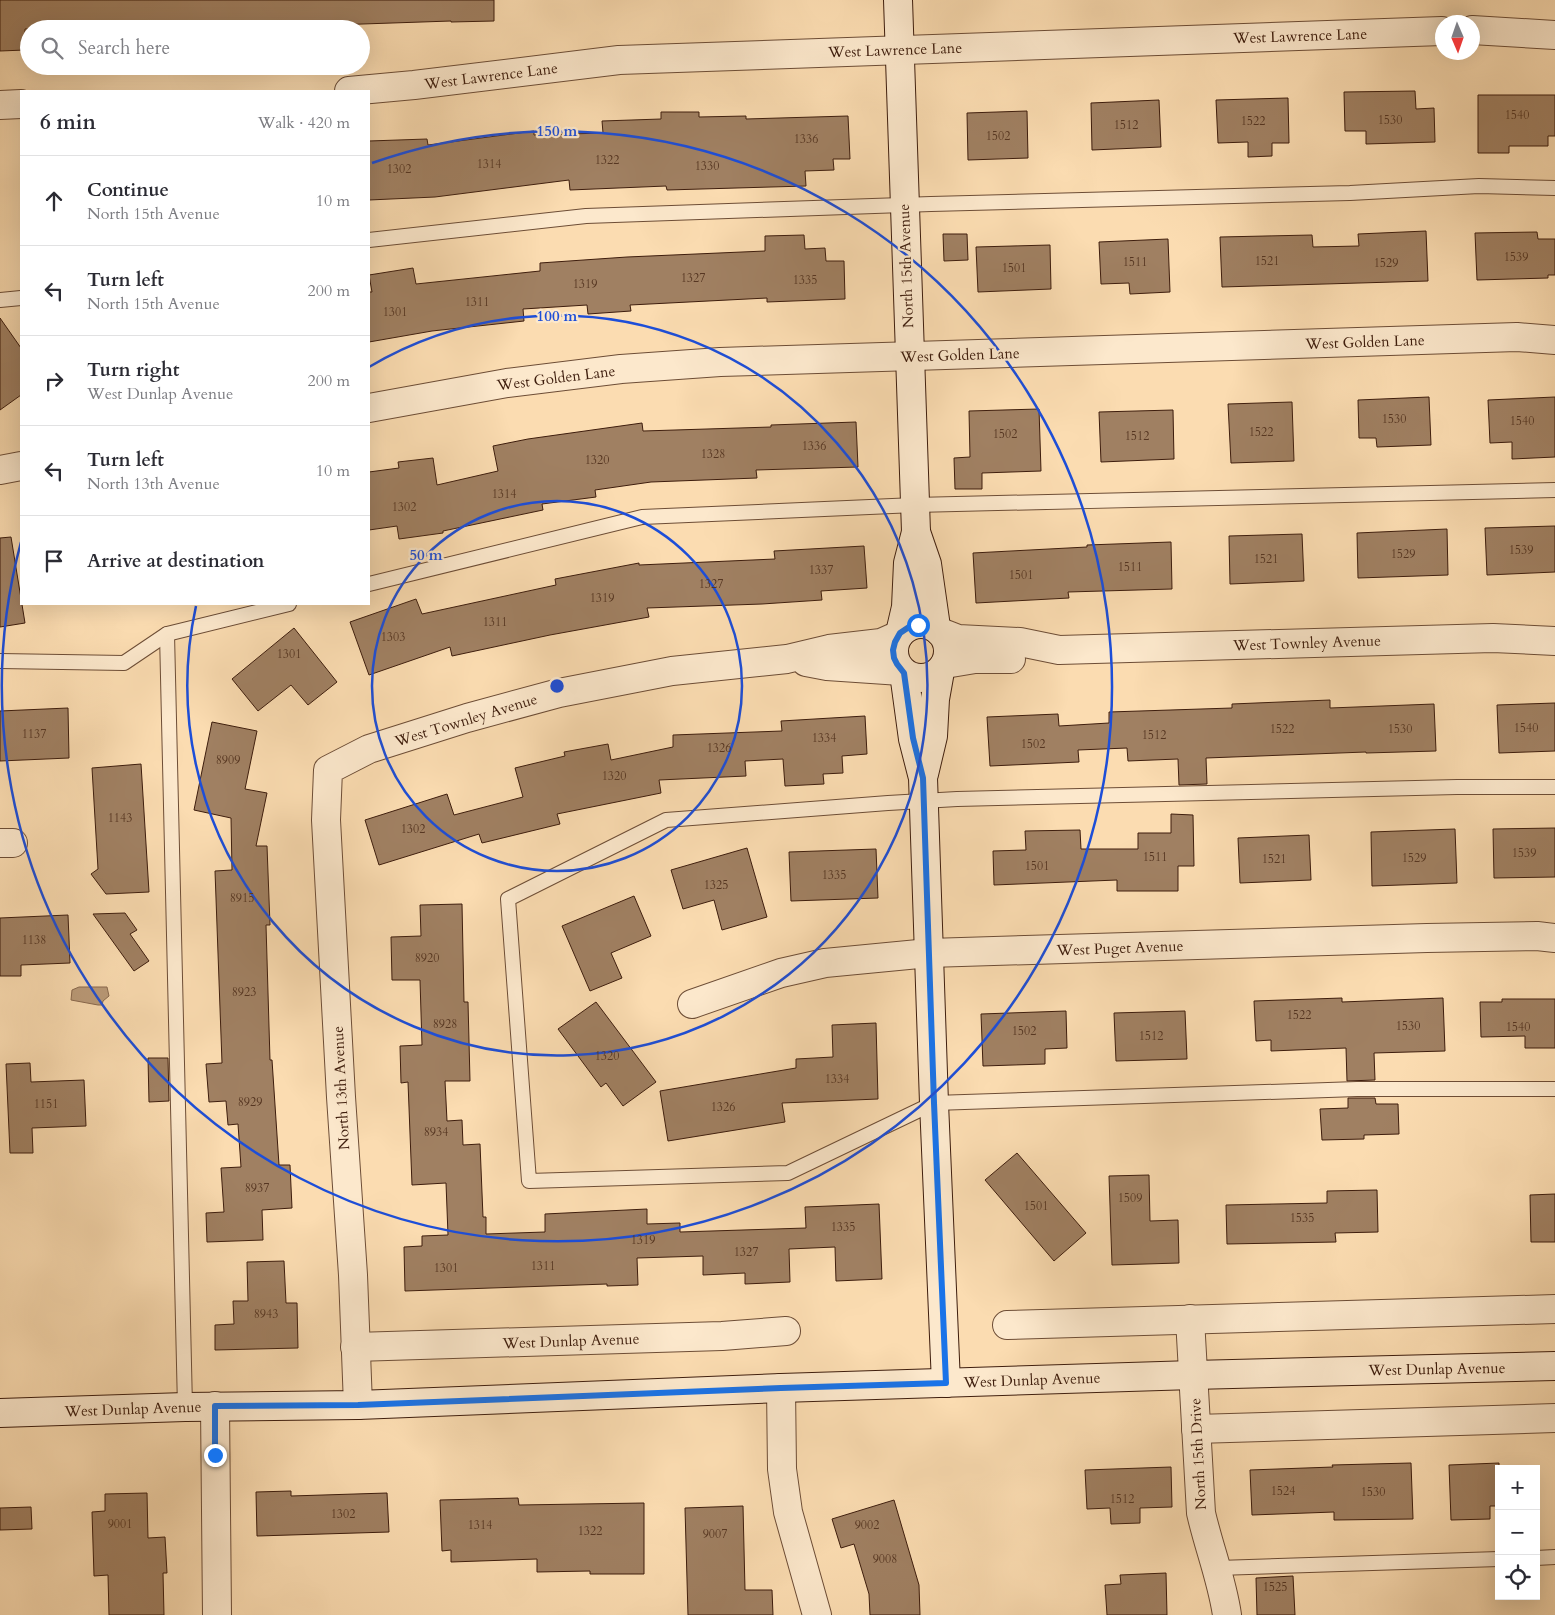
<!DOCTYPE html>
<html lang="en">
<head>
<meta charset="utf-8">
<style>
	:root { --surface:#fff; --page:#f2f2f3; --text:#2b2b33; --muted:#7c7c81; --line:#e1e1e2 }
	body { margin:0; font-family:Cardo,serif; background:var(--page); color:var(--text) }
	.controls { position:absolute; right:15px; bottom:15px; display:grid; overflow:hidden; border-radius:0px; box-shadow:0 5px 20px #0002 }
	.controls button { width:45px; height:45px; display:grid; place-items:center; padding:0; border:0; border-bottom:1px solid var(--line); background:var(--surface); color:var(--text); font:25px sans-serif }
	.compass { position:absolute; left:1435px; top:15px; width:45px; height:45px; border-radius:50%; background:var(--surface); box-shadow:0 5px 20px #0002; rotate:178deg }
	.stop { position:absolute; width:15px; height:15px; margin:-11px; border:4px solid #1a73e8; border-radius:50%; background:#fff }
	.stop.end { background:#1a73e8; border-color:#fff; box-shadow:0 1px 5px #0008 }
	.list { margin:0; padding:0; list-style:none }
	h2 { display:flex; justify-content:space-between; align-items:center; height:65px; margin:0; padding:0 20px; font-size:21px }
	h2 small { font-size:16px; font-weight:400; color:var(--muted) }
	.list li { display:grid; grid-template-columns:32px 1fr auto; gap:15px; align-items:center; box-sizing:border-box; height:90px; padding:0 20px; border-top:1px solid var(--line) }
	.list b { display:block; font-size:19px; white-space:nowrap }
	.list p { margin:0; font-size:16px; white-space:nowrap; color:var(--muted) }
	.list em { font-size:16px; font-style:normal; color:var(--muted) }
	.icon { flex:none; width:28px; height:28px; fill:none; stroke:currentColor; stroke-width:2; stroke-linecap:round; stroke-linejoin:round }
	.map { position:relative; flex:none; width:1555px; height:1615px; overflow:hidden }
	.search { position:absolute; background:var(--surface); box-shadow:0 5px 20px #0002; left:20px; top:20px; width:350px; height:55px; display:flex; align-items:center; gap:12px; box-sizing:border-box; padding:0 18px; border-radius:28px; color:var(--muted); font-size:19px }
	.panel { position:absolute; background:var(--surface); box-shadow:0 5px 20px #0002; left:20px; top:90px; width:350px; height:515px; border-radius:0px }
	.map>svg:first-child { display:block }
	.water { fill:#bb9b79; stroke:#89694e }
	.building { fill:#a08062; stroke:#3e1d0d }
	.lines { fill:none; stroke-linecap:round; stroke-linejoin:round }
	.lane-casing { stroke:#6d4d36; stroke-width:16 }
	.street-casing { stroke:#6d4d36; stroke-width:30 }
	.secondary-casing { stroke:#3e1d0d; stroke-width:30 }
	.lane { stroke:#fce8cc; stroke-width:14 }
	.street { stroke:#fce8cc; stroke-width:28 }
	.secondary { stroke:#fce8cc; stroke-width:28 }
	.route { stroke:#1a73e8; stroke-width:6 }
	.ring { fill:none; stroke:#1d4ed8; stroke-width:2.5 }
	.labels { text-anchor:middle; stroke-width:4.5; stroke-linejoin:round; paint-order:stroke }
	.number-label { font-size:12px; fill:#563622 }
	.street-label { font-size:15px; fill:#3e1d0d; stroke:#fce8cc }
	.centre { fill:#1d4ed8; stroke:#fce8cc; stroke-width:2.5 }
	.ring-label { font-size:15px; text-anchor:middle; font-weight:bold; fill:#1d4ed8; stroke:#fce8cc; stroke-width:4.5; stroke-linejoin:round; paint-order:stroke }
</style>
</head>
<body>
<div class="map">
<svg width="1555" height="1615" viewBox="0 0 1555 1615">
	<rect width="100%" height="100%" fill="#fbdcb1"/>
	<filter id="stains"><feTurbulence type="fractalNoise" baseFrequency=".004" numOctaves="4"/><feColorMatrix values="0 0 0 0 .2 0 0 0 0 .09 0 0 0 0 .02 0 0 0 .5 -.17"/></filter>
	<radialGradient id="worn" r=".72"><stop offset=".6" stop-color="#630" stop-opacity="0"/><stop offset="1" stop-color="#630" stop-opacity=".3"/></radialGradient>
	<!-- water -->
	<polygon class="water" points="79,987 107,987 109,996 103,1001 102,1005 98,1005 71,1000 72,990"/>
	<!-- building -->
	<g class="building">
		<polygon points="0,0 494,0 494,21 451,22 451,21 333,25 333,29 25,29 25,50 0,51"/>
		<polygon points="1415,91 1416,109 1434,108 1435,142 1366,144 1366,131 1345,131 1344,92"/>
		<polygon points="1478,95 1555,95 1555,136 1548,136 1548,146 1509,146 1509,153 1478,153"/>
		<polygon points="1288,98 1289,143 1272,143 1272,156 1248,157 1248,142 1218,143 1216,100"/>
		<polygon points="1159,100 1161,147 1092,150 1091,103"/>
		<polygon points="1027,111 1028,158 968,160 967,113"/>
		<polygon points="661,112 699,112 699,117 746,116 746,119 848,116 850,159 833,159 834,170 805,171 806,186 667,190 666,186 570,190 569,180 435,197 369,200 369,141 427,139 428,145 534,131 534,135 603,133 602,121 661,119"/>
		<polygon points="1426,231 1428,281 1222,287 1220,237 1312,235 1313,247 1359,246 1358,234"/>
		<polygon points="1537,232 1538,239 1555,239 1555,275 1548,275 1548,278 1477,280 1475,233"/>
		<polygon points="943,234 967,234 968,260 944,261"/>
		<polygon points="804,235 805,249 825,248 826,261 844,261 845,299 767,302 767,298 630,305 631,311 588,314 587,305 523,309 524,321 432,331 369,342 369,292 372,292 369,275 413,268 416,284 540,271 540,263 627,257 765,251 765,236"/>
		<polygon points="1168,239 1170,292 1130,294 1129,283 1101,284 1099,242"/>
		<polygon points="1050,245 1051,289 978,292 976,247"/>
		<polygon points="0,318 21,348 21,395 0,410"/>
		<polygon points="1429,397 1431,445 1377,447 1376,438 1359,438 1358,400"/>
		<polygon points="1555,397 1555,457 1512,459 1512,442 1490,443 1488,400"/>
		<polygon points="1292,402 1294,461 1231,463 1228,404"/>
		<polygon points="1039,409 1041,471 982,473 982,489 955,489 954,458 970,457 969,411"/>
		<polygon points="1173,410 1174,459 1101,462 1099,412"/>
		<polygon points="856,422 858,467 756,470 757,478 651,482 595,490 596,497 542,504 543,510 443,531 443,533 399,539 397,526 369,530 369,472 399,468 398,462 433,458 437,485 498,471 493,446 528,439 642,423 643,431 771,427 771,425"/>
		<polygon points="1555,526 1555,572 1487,575 1485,528"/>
		<polygon points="1447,529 1448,575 1358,578 1357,533"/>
		<polygon points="1302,534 1304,581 1230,584 1229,536"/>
		<polygon points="11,537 25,623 0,627 0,538"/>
		<polygon points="1171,542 1172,589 1068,592 1069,598 976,603 973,553 1087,547 1087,545"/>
		<polygon points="864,546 867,588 821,591 822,600 762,604 647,608 649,617 550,635 452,656 450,647 369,675 350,622 416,599 422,614 556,585 555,579 639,563 639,565 775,559 774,551"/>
		<polygon points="294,628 337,682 308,705 291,685 258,711 232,679"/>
		<polygon points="1330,700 1330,708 1434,704 1436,751 1366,753 1366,752 1206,758 1207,784 1179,785 1178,759 1128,761 1127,748 1078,750 1079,762 990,766 987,717 1058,714 1059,726 1109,723 1109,712 1232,708 1232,704"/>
		<polygon points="1555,703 1555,751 1499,753 1497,705"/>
		<polygon points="68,708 69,758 0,761 0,711"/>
		<polygon points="865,716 867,754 842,756 843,773 823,774 824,784 785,786 783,759 745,761 746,776 659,780 661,793 557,814 560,824 482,843 479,834 379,865 365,820 447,794 454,815 523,797 515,768 565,756 564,752 608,744 611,760 673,747 673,735 782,731 781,721"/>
		<polygon points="212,722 257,731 245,789 267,793 256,846 267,846 270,925 266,925 270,1060 272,1060 279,1165 290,1165 292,1208 262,1210 263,1240 207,1242 206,1213 224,1212 221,1168 241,1167 238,1124 228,1125 226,1101 209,1102 206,1064 222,1063 215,871 232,870 231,818 194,810"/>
		<polygon points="141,764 149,892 106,894 91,874 98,869 92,768"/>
		<polygon points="1171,814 1193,815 1194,866 1178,866 1178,891 1117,891 1117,880 994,885 993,851 1026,850 1025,831 1080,830 1081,849 1138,849 1138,833 1171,833"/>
		<polygon points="1555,828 1555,877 1494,878 1493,829"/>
		<polygon points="1455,829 1457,883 1372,886 1371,832"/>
		<polygon points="1309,835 1311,880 1240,883 1238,838"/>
		<polygon points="747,848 767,917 722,930 714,900 683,909 671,870"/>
		<polygon points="876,849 878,898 791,901 789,852"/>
		<polygon points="634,896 651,936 611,953 622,978 590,991 562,926"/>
		<polygon points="462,904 464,1002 468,1002 470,1081 445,1081 447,1121 462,1120 463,1145 480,1144 483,1217 486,1217 486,1234 545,1232 545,1214 647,1209 647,1224 680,1223 680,1232 806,1228 805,1207 879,1204 882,1279 836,1281 835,1247 789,1249 790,1282 745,1284 745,1273 703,1275 703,1256 637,1258 638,1285 607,1286 607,1284 405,1291 404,1247 422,1246 422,1236 448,1235 446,1183 412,1185 408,1082 401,1083 400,1046 422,1045 420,980 392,980 391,937 421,936 420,905"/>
		<polygon points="125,913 137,930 130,934 149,961 134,971 93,914"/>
		<polygon points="68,915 70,963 21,965 21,976 0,976 0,918"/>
		<polygon points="1342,998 1342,1002 1443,998 1445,1051 1374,1053 1375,1080 1347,1081 1346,1048 1271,1051 1271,1040 1256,1041 1254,1001"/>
		<polygon points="1502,999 1555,999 1555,1048 1525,1048 1525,1036 1481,1037 1480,1002 1502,1002"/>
		<polygon points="596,1002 656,1082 623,1106 606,1083 601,1087 558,1029"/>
		<polygon points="1066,1011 1067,1048 1045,1049 1045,1064 983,1066 981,1014"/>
		<polygon points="1185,1011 1187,1059 1116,1061 1114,1013"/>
		<polygon points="876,1023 878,1099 782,1103 785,1122 668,1141 660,1091 796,1068 796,1059 833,1057 832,1025"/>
		<polygon points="148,1058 168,1058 169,1101 149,1102"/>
		<polygon points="30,1063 31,1082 84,1080 86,1126 32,1128 33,1153 10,1153 6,1064"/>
		<polygon points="1348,1098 1375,1098 1376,1104 1398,1104 1399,1134 1364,1135 1364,1139 1322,1140 1320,1109 1348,1108"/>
		<polygon points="1017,1153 1086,1233 1054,1261 985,1180"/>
		<polygon points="1149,1175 1150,1221 1178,1220 1179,1263 1112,1265 1109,1176"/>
		<polygon points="1377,1190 1378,1232 1335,1233 1336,1242 1227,1244 1226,1205 1327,1203 1327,1191"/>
		<polygon points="1555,1194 1555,1242 1531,1242 1530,1195"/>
		<polygon points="284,1261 286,1303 297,1303 298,1348 215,1350 215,1325 234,1324 233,1301 248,1301 247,1262"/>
		<polygon points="1411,1463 1413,1519 1334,1520 1334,1512 1252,1515 1250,1470 1333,1467 1332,1465"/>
		<polygon points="1499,1463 1499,1506 1490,1506 1490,1519 1451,1520 1449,1465"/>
		<polygon points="1171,1467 1172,1507 1140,1508 1140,1523 1111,1524 1110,1508 1087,1509 1085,1470"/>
		<polygon points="291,1491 291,1496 387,1493 389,1532 257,1536 256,1492"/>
		<polygon points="147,1493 148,1538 165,1537 167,1573 163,1573 164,1615 109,1615 108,1575 94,1576 92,1512 105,1511 105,1494"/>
		<polygon points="518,1498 519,1505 644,1503 644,1574 590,1574 590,1571 537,1572 537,1559 451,1562 451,1550 442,1551 440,1500"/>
		<polygon points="894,1500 919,1585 920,1615 870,1615 869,1594 854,1544 841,1548 832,1519"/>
		<polygon points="743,1506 745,1590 772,1590 773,1615 688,1615 685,1508"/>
		<polygon points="31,1507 32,1529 0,1530 0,1508"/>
		<polygon points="1166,1573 1167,1615 1107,1615 1105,1585 1121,1584 1120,1575"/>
		<polygon points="1293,1576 1295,1615 1257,1615 1256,1578"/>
	</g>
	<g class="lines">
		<defs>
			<g id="lane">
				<polyline points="369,240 586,216 931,204 1350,193 1479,186 1555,188"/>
				<polyline points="0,300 21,298"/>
				<polyline points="369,584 642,517 915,505 1555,490"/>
				<polyline points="167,634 185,1407"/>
				<polyline points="0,661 124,663 167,634 289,604"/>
				<polyline points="1555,787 1457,787 957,799 888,803 666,820 508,899 529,1181 788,1173 934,1103 1357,1089 1555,1089"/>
				<polyline points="1536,1558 1555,1557"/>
				<polyline points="1218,1568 1499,1559"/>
			</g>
			<g id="street">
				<polyline points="1472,30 1555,35"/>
				<polyline points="349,91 414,85 619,60 1442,31"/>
				<polyline points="0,105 21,104"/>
				<polyline points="369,408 507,383 621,369 720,362 1517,337 1555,340"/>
				<polyline points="0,470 21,466"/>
				<polyline points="940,632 958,639 1020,642 1059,650 1493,638 1555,641"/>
				<polyline points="806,662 827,666 901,671"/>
				<polyline points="945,664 975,659 1011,659"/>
				<polyline points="0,843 13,843"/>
				<polyline points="692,1004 781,973 825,963 929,953 1427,938 1537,936 1555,938"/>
				<path d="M 1190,1319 L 1201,1513 C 1209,1548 1222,1580 1227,1615"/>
				<polyline points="1007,1325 1555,1309"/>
				<polyline points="355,1347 722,1336 786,1331"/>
				<polyline points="781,1388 782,1469 788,1512 817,1615"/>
				<polyline points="358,1405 353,1275 341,1097 326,820 328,770 369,749 467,718 559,693 672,671 787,659 829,649 881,643 899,635"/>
				<polyline points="215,1406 217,1615"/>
				<polyline points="1196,1429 1555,1418"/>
			</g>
			<g id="secondary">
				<polyline points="898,0 916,532 927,564 936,627"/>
				<circle cx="921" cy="651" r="27"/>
				<polyline points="900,633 906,607 908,563 916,532"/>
				<polyline points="904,673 913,739 923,778 934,1103 946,1383"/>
				<polyline points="924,774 933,736 935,699 940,671"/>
				<polyline points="0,1413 185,1407 358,1405 781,1388 1193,1375 1555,1366"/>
			</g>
		</defs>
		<!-- lane casing -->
		<use href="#lane" class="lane-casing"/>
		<!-- street casing -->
		<use href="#street" class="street-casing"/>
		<!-- secondary casing -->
		<use href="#secondary" class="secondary-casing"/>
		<!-- lane -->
		<use href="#lane" class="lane"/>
		<!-- street -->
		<use href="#street" class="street"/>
		<!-- secondary -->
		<use href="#secondary" class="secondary"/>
	</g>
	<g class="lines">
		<!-- route -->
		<polyline class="route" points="215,1455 215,1406 358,1405 781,1388 946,1383 934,1103 923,778 913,738 904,673 897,664 894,658 893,650 895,642 900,633 909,627 918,625"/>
	</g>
	<!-- distance rings -->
	<g class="ring">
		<circle cx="557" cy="686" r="185"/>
		<path d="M369 367A370 370 0 1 1 196 606"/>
		<path d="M372 163A555 555 0 1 1 21 542"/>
	</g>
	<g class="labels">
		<!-- number labels -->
		<g class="number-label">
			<text x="1517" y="119">1540</text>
			<text x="1390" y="124">1530</text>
			<text x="1253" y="125">1522</text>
			<text x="1126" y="129">1512</text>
			<text x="998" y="140">1502</text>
			<text x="806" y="143">1336</text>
			<text x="607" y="164">1322</text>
			<text x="489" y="168">1314</text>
			<text x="707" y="170">1330</text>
			<text x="399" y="173">1302</text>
			<text x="1516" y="261">1539</text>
			<text x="1267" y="265">1521</text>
			<text x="1135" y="266">1511</text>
			<text x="1386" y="267">1529</text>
			<text x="1014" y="272">1501</text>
			<text x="693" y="282">1327</text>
			<text x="805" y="284">1335</text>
			<text x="585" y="288">1319</text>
			<text x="477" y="306">1311</text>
			<text x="395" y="316">1301</text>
			<text x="1394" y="423">1530</text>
			<text x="1522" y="425">1540</text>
			<text x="1261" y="436">1522</text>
			<text x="1005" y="438">1502</text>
			<text x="1137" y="440">1512</text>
			<text x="814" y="450">1336</text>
			<text x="713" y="458">1328</text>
			<text x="597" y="464">1320</text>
			<text x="504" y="498">1314</text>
			<text x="404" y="511">1302</text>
			<text x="1521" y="554">1539</text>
			<text x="1403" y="558">1529</text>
			<text x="1266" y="563">1521</text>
			<text x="1130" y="571">1511</text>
			<text x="821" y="574">1337</text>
			<text x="1021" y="579">1501</text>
			<text x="711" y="588">1327</text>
			<text x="602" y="602">1319</text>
			<text x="495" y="626">1311</text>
			<text x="393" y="641">1303</text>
			<text x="289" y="658">1301</text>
			<text x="1526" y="732">1540</text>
			<text x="1282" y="733">1522</text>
			<text x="1400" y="733">1530</text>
			<text x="34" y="738">1137</text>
			<text x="1154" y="739">1512</text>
			<text x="824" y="742">1334</text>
			<text x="1033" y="748">1502</text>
			<text x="719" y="752">1326</text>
			<text x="228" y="764">8909</text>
			<text x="614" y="780">1320</text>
			<text x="120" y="822">1143</text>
			<text x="413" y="833">1302</text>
			<text x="1524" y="857">1539</text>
			<text x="1155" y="861">1511</text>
			<text x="1414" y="862">1529</text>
			<text x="1274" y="863">1521</text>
			<text x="1037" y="870">1501</text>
			<text x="834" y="879">1335</text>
			<text x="716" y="889">1325</text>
			<text x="242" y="902">8915</text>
			<text x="34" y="944">1138</text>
			<text x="427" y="962">8920</text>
			<text x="244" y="996">8923</text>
			<text x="1299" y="1019">1522</text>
			<text x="445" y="1028">8928</text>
			<text x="1408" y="1030">1530</text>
			<text x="1518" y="1031">1540</text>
			<text x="1024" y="1035">1502</text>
			<text x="1151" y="1040">1512</text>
			<text x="607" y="1060">1320</text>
			<text x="837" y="1083">1334</text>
			<text x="250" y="1106">8929</text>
			<text x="46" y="1108">1151</text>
			<text x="723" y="1111">1326</text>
			<text x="436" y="1136">8934</text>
			<text x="257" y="1192">8937</text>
			<text x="1130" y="1202">1509</text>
			<text x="1036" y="1210">1501</text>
			<text x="1302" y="1222">1535</text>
			<text x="843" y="1231">1335</text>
			<text x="643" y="1244">1319</text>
			<text x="746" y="1256">1327</text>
			<text x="543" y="1270">1311</text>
			<text x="446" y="1272">1301</text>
			<text x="266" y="1318">8943</text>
			<text x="1283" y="1495">1524</text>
			<text x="1373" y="1496">1530</text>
			<text x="1122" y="1503">1512</text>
			<text x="343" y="1518">1302</text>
			<text x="120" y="1528">9001</text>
			<text x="480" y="1529">1314</text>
			<text x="867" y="1529">9002</text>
			<text x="590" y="1535">1322</text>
			<text x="715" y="1538">9007</text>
			<text x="885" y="1563">9008</text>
			<text x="1275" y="1591">1525</text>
		</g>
		<!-- street labels -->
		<g class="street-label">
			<text transform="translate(1300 36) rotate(-2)" y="5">West Lawrence Lane</text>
			<text transform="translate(895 50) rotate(-2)" y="5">West Lawrence Lane</text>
			<text transform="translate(491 76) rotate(-7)" y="5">West Lawrence Lane</text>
			<text transform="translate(906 266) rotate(-92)" y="5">North 15th Avenue</text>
			<text transform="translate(1365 342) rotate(-2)" y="5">West Golden Lane</text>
			<text transform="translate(960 355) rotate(-2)" y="5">West Golden Lane</text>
			<text transform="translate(556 378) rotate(-7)" y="5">West Golden Lane</text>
			<text transform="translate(1307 643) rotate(-2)" y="5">West Townley Avenue</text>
			<text transform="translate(466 720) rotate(-17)" y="5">West Townley Avenue</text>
			<text transform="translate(1120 948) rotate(-2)" y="5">West Puget Avenue</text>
			<text transform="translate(341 1088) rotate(-93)" y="5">North 13th Avenue</text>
			<text transform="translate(571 1341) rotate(-2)" y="5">West Dunlap Avenue</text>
			<text transform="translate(1437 1369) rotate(-1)" y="5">West Dunlap Avenue</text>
			<text transform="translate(1032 1380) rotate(-2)" y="5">West Dunlap Avenue</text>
			<text transform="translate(133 1409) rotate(-2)" y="5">West Dunlap Avenue</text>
			<text transform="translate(1198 1454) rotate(-93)" y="5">North 15th Drive</text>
		</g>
	</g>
	<circle cx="557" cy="686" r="8" class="centre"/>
	<g class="ring-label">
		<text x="557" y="136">150 m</text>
		<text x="557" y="321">100 m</text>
		<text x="426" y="560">50 m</text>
	</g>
	<rect width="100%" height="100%" filter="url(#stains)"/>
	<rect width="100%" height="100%" fill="url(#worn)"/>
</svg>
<div class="controls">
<button>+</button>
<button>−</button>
<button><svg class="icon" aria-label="locate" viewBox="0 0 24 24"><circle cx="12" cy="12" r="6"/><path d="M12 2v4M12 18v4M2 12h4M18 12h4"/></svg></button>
</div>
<svg class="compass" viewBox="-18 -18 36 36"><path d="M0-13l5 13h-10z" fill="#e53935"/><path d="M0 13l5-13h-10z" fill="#7c7c81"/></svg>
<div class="stop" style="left:918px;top:625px"></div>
<div class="stop end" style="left:215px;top:1455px"></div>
<div class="search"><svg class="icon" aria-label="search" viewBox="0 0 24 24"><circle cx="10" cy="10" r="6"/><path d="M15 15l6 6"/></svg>Search here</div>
<section class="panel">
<h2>6 min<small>Walk · 420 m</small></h2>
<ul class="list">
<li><svg class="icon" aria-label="ahead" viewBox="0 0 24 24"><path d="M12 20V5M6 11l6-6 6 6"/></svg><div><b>Continue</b><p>North 15th Avenue</p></div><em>10 m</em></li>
<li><svg class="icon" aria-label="left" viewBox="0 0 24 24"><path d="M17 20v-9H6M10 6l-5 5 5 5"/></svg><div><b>Turn left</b><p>North 15th Avenue</p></div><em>200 m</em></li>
<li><svg class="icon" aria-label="right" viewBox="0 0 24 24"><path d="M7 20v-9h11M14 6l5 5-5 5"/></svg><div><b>Turn right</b><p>West Dunlap Avenue</p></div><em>200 m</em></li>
<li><svg class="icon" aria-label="left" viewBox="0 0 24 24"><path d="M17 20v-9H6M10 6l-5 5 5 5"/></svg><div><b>Turn left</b><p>North 13th Avenue</p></div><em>10 m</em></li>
<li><svg class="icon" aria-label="arrive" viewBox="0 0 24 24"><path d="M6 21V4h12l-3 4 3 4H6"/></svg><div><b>Arrive at destination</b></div></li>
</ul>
</section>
</div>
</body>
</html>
